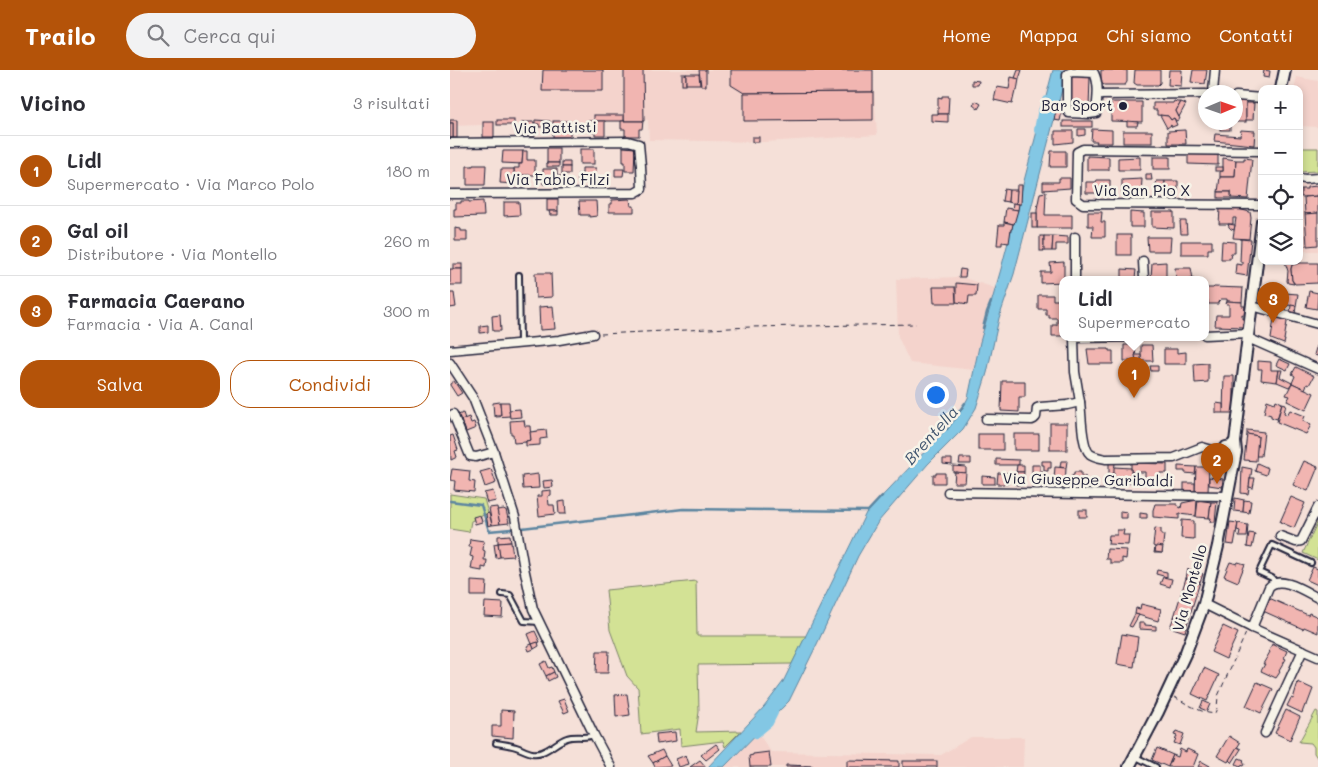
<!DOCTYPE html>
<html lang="it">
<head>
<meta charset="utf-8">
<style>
	:root { --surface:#fff; --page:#f2f2f3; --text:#2b2b33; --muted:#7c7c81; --line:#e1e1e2; --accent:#b45309 }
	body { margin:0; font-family:Mali,sans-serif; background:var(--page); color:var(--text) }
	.controls { position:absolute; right:15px; top:15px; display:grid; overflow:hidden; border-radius:10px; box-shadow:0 2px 8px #0003 }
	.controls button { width:45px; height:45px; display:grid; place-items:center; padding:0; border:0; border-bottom:1px solid var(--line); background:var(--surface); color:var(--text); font:25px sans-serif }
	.compass { position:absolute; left:748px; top:15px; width:45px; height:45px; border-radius:50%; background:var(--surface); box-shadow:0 2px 8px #0003; rotate:88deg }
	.you { position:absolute; left:485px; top:324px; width:18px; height:18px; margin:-12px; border:4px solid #fff; border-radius:50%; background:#1a73e8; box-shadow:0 0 0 8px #1a73e833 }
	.badge { display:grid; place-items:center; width:32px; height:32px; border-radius:50%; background:var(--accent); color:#fff; font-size:16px; font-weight:700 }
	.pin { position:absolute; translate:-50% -41px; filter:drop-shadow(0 1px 2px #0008) }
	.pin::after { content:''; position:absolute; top:26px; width:18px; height:15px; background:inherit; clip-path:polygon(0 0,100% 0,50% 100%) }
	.popup { position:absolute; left:609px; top:206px; width:150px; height:65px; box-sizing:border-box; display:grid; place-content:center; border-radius:10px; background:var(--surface); filter:drop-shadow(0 1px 4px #0005); font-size:16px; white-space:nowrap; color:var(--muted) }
	.popup b { font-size:19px; color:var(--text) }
	.popup::after { content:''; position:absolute; left:50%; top:100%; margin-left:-10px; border:10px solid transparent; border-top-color:var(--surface) }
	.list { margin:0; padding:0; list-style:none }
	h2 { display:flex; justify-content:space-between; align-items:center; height:65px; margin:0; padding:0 20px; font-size:21px }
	h2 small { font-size:16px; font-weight:400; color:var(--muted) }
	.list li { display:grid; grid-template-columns:32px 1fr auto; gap:15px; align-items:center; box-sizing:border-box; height:70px; padding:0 20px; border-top:1px solid var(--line) }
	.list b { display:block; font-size:19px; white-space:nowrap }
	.list p { margin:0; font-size:16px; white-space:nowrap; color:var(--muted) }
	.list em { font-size:16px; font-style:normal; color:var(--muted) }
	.actions { display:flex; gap:10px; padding:15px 20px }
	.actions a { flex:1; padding:11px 0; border:1px solid var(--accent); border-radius:20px; text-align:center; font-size:18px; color:var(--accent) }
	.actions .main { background:var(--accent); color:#fff }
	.icon { flex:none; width:28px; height:28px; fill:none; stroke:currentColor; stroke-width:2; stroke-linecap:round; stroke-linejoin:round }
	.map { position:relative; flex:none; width:868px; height:697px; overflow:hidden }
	header { display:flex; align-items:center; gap:30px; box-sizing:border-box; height:70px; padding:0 25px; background:var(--accent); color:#fff }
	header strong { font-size:24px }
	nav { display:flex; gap:28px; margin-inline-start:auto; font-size:18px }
	.search { width:350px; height:45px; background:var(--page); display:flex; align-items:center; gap:12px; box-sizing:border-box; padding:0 18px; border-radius:28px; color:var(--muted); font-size:19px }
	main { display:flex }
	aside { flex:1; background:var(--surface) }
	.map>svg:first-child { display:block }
	.built { fill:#f4d3cc }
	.green { fill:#d3e295; stroke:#7a8268 }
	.water { fill:#83c7e4; stroke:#5c85a0 }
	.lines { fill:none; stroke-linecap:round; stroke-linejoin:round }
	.stream { stroke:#5c85a0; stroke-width:2.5 }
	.canal { stroke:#83c7e4; stroke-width:8 }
	.building { fill:#f1b5b1; stroke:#22223b }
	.lane-casing { stroke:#22223b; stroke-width:8 }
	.street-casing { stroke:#22223b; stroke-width:11 }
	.secondary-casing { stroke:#22223b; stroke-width:14 }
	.path { stroke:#22223b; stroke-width:1; stroke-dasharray:5 4; stroke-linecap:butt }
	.lane { stroke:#f7f3e8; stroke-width:4 }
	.street { stroke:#f7f3e8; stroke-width:8 }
	.secondary { stroke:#f7f3e8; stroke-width:10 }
	.poi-dot { fill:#22223b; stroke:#f7f3e8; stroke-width:2 }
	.labels { text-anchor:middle; stroke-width:5; stroke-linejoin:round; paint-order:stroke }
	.poi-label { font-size:15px; fill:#22223b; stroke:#f7f3e8; text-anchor:end }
	.street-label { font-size:15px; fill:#22223b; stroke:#f7f3e8 }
	.water-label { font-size:16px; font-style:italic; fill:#3f546e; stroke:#f7f3e8 }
</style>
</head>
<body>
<header>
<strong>Trailo</strong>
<div class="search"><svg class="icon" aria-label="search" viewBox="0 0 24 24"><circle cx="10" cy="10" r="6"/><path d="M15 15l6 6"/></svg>Cerca qui</div>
<nav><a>Home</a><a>Mappa</a><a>Chi siamo</a><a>Contatti</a></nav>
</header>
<main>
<aside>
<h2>Vicino<small>3 risultati</small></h2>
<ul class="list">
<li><span class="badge">1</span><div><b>Lidl</b><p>Supermercato · Via Marco Polo</p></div><em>180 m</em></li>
<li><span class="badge">2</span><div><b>Gal oil</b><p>Distributore · Via Montello</p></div><em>260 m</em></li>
<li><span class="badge">3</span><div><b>Farmacia Caerano</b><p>Farmacia · Via A. Canal</p></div><em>300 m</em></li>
</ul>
<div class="actions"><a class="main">Salva</a><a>Condividi</a></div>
</aside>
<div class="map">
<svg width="868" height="697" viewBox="0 0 868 697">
	<rect width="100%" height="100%" fill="#f5e0d8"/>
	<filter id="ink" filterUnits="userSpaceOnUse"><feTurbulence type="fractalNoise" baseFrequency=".02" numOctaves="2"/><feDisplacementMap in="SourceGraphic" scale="10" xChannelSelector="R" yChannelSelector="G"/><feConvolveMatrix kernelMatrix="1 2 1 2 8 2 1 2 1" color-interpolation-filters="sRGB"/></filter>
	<g filter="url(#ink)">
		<!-- built -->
		<g class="built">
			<polygon points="0,0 423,0 427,65 314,72 199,70 198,50 0,56"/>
			<polygon points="847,7 868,11 868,57 849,56 849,19 844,19"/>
			<polygon points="868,114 868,181 849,181 849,115"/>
			<polygon points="511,207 545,218 530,272 524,300 460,293 448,267 446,209"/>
			<polygon points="308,663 321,682 491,685 521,667 574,667 573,697 274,697"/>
		</g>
		<!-- green -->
		<g class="green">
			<polygon points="849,78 868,78 868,101 849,102"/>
			<polygon points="0,424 34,429 38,443 21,451 19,462 0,459"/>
			<polygon points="868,451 868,490 853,483"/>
			<polygon points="246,511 247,566 356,566 342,594 248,595 249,642 246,662 291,661 275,677 273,671 231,676 230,659 191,664 188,618 177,606 160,560 156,520"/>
			<polygon points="866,641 868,642 868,689 864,683 864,677 861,673 849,672"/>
		</g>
		<!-- water -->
		<polygon class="water" points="603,0 617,0 564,204 549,248 537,303 526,338 513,359 478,394 428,452 408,486 367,574 339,631 274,697 258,697 314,637 333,612 416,443 507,348 518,328 530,272 551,199"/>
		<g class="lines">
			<!-- stream -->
			<g class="stream">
				<polyline points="533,258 537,242 541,232"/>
				<polyline points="497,359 515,333"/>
				<polyline points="0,431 31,435 39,461 61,459"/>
				<polyline points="72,458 233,439 418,441 432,426"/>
			</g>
			<!-- canal -->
			<g class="canal">
				<polyline points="588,60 591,44 596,30"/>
				<polyline points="306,664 319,653 324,643"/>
			</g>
		</g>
		<!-- building -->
		<g class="building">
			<polygon points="93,0 153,0 153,21 92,21"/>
			<polygon points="174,0 193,0 194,51 174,51"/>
			<polygon points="249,0 256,0 256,16 251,16"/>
			<polygon points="281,0 423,0 423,22 294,23 281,15"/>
			<polygon points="568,0 572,0 569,9 565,8"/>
			<polygon points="651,0 677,0 677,12 675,15 654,15 651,13"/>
			<polygon points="685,0 710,0 710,13 708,15 687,15 684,13"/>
			<polygon points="719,0 732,0 731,16 718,15"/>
			<polygon points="743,0 757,0 755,14 741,12"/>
			<polygon points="814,0 820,1 819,8 813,7"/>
			<rect x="232" y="4" width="4" height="11"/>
			<polygon points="236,4 249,4 250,14 236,14"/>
			<polygon points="621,6 640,6 639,39 621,38"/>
			<polygon points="561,7 569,9 567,21 565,21 562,34 544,30 547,17 559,19"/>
			<polygon points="522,10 529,11 528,15 522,15"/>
			<polygon points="423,22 423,50 294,51 294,23"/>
			<polygon points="492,26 499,26 498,44 488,44 488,27 492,28"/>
			<polygon points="526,31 531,34 528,39 523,35"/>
			<polygon points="608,31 614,32 610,51 604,50"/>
			<polygon points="724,31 727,32 731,32 726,41 730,49 726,51 724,48 721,50 718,46 707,45 707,40 703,40 703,33 723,33"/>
			<rect x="786" y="31" width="10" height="21"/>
			<polygon points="661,32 692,32 692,52 661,51"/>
			<polygon points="731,32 736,34 729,47 726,41"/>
			<polygon points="796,33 804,33 803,50 796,50"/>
			<polygon points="481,44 498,44 498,52 481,51"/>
			<rect x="144" y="45" width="30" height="6"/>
			<polygon points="710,45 718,46 721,50 724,48 727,55 722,57 721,55 717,58"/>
			<polygon points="0,50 7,50 7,68 3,68 3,53 0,53"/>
			<rect x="47" y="50" width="17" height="5"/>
			<polygon points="85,50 100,51 100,57 89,57 89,54 85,54"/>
			<rect x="103" y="51" width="17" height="16"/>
			<polygon points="136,51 155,51 155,65 145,65 145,62 138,62 138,58 136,58"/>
			<polygon points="171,51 193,51 192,59 189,59 189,66 175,66 175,59 171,59"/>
			<rect x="613" y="51" width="29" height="6"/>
			<polygon points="677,51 688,52 687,56 677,56"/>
			<rect x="33" y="52" width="11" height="15"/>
			<polygon points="72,52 84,52 85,66 72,66"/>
			<rect x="770" y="52" width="10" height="8"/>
			<rect x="0" y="53" width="3" height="15"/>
			<polygon points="628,59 635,59 635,65 628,66"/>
			<polygon points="642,59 662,60 662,73 646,73 647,71 641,71"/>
			<polygon points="735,60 736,74 718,74 718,61"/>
			<polygon points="791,60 805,61 804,75 764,71 765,64 790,66"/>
			<polygon points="605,61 623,61 623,72 605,74"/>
			<rect x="673" y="61" width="29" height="12"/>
			<rect x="302" y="67" width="7" height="5"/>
			<polygon points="173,77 185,78 184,101 175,101 175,92 173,92"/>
			<rect x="97" y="78" width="12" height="15"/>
			<rect x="130" y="79" width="14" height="15"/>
			<polygon points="53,81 73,81 72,94 52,93"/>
			<polygon points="73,81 77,81 77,90 85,90 85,105 67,105 67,110 64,110 64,98 69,98 69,94 72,94"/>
			<polygon points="601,81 616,81 616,97 600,97"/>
			<polygon points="738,81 768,81 768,95 738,94"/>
			<polygon points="637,86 659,87 659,100 637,100"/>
			<polygon points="690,87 690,100 668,100 668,88"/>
			<rect x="703" y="87" width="17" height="12"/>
			<polygon points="773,88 786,90 785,107 770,107 770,101 773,101"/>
			<polygon points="794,88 802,89 798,129 781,128 781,122 768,122 770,107 785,107 786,90 794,90"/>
			<rect x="112" y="92" width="8" height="5"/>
			<rect x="97" y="93" width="12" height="4"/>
			<polygon points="23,95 36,95 35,115 17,115 17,96 23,96"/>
			<rect x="112" y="97" width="8" height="7"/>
			<rect x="765" y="97" width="8" height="4"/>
			<polygon points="132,98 146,98 147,113 132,113"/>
			<polygon points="51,99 64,99 64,114 50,113"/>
			<polygon points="93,99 107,99 107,113 93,114"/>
			<polygon points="165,99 174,99 173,106 165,106"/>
			<rect x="128" y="104" width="4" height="9"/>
			<polygon points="696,104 701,104 702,110 696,110"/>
			<rect x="107" y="106" width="7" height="7"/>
			<polygon points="609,108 620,108 620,118 593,120 593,112 609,112"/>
			<polygon points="692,109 691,124 672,124 672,110"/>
			<polygon points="647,110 660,110 660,123 636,123 636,112 646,112"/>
			<polygon points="707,111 715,111 715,118 718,121 721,121 721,123 706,121 705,117"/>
			<polygon points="715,111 728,111 728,123 721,123 721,121 718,121 715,118"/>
			<polygon points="567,115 572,115 571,134 566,134"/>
			<polygon points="868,116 868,129 868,126 851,127 851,119 857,119 857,117"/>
			<polygon points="554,119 559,120 558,132 552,131"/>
			<polygon points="559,120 567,120 566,134 558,132"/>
			<polygon points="596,122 595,145 622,145 622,158 587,158 587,139 590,123"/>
			<rect x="768" y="122" width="13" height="6"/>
			<polygon points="868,126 868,143 855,144 854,127"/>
			<rect x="97" y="129" width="11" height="12"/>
			<polygon points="180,129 181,136 184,136 184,142 159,142 159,134 162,134 162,130"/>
			<polygon points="11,131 19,131 19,132 33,131 34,146 4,147 4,139 6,139 6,133 11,133"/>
			<polygon points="129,131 146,131 147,146 139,147 139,145 130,145"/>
			<polygon points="54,132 69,132 70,145 54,146"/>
			<polygon points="563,133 569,134 568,140 562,140"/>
			<polygon points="556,138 568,140 564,154 554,152"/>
			<polygon points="770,139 788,139 800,142 801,148 799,169 783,168 786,148 783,148 783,154 769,154"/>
			<polygon points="99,141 108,141 108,145 100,145"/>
			<polygon points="638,142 652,142 651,152 655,152 655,167 642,167 643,156 638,156"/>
			<polygon points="680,142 694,143 694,157 680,157"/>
			<polygon points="702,142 724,142 724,158 702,157"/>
			<rect x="582" y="143" width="5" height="15"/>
			<polygon points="868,143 868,175 857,176 855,144"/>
			<polygon points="730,151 736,151 737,164 731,164"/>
			<polygon points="554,152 563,154 562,159 561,159 559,173 552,172 552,175 547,175 549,155 554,155"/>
			<polygon points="778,154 785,155 784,160 781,159 779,157"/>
			<polygon points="5,158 11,159 11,161 17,161 17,171 5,171"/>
			<rect x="667" y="165" width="14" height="20"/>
			<rect x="590" y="166" width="4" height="15"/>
			<polygon points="594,166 603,166 602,181 594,181"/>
			<polygon points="603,166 618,167 618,174 606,174 606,181 602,181"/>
			<polygon points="697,167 721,167 720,181 698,181"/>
			<polygon points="791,169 801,170 797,206 785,204 786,194 792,195 792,192 790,192"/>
			<polygon points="731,171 762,171 762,179 758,179 758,184 731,184"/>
			<polygon points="772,171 785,172 785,183 781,183 780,189 771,189"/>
			<polygon points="849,188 850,193 842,195 841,199 842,210 844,214 838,213 837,211 838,201 835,192 849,191"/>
			<polygon points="614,192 614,209 613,209 613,212 591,213 591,202 601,202 600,193"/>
			<polygon points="716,192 716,209 701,209 702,193"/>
			<polygon points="850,193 868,193 868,213 845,214 842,210 841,199 842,195"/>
			<rect x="3" y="194" width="9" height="5"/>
			<polygon points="725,198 741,198 743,209 726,209"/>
			<rect x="0" y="199" width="12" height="16"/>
			<polygon points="510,199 516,200 515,207 509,207"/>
			<polygon points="672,199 686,200 685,209 665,209 672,209"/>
			<polygon points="85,203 101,203 102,227 86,228"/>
			<polygon points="506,213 527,215 526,226 519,226 518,234 506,232"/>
			<polygon points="483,217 505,217 506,233 484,233"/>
			<polygon points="764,217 793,218 792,232 777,231 777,229 771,229 768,232 768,234 758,234 758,230 755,229 756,218 763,218"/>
			<polygon points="859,221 868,223 867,239 856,237"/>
			<polygon points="821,222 848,224 846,236 838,235 838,236 836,236 835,238 828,237 829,233 820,232"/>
			<polygon points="0,223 4,223 6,237 0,238"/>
			<polygon points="588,225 603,225 603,230 612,230 613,266 602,266 602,255 607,255 607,248 599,248 599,245 596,245 596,239 588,239"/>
			<polygon points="777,231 792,232 792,236 795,236 794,245 792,244 792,249 794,249 794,257 765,256 766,245 779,245 779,234 776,234"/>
			<polygon points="841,235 846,236 845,244 840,243"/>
			<polygon points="103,236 105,259 90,260 89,237"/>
			<polygon points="50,245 51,261 43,261 42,246"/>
			<polygon points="825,247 836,250 837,252 834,270 835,270 834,274 821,269 824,248"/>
			<polygon points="38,255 38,262 30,263 30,256"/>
			<polygon points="868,271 868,286 864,285"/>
			<polygon points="674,275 685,275 686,291 674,291"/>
			<polygon points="691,275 702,275 703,291 691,291"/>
			<polygon points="637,279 659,279 659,281 663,281 663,294 639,294"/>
			<polygon points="714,279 727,279 727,283 736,282 736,294 714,294"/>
			<polygon points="685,285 691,285 691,291 686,291"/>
			<polygon points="829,289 840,294 837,300 826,295"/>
			<polygon points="808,291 821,292 821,300 829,300 827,312 811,310 812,299 808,299"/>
			<polygon points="758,293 758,312 745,313 744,294"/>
			<polygon points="700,296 708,296 708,301 701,301"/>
			<polygon points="846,297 864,306 859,315 857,314 855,319 842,313 845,306 842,304"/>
			<polygon points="829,300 832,300 830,307 842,313 839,317 827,312"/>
			<polygon points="774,306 784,306 784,343 773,343"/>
			<polygon points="4,311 12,323 7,326 0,315 0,314"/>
			<polygon points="552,311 575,311 575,327 569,327 569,342 551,341"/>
			<polygon points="842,313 864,323 856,340 837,331 840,326 836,325"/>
			<polygon points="817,330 825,333 826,330 832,333 827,349 821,347 821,345 814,343"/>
			<polygon points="50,332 51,345 44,346 43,333"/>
			<polygon points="50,332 59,332 60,346 46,347 45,345 51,345"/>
			<polygon points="766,333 773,334 773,343 766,343"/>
			<polygon points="832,333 836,334 834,343 837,345 840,340 855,346 853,351 861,355 856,364 827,352"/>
			<polygon points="70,339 71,347 60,348 59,340"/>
			<polygon points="13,343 15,349 8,351 6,346"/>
			<polygon points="19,347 21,353 24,352 26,358 16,362 14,356 11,358 8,351"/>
			<polygon points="74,350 75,356 80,356 81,370 76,371 76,372 64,373 63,364 61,364 60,351"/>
			<rect x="600" y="353" width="17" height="27"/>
			<polygon points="96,360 97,368 90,369 90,375 76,376 76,371 81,370 80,362"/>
			<polygon points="797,360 814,362 811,386 806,386 808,366 797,364"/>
			<rect x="528" y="364" width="25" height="16"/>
			<rect x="564" y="364" width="25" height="16"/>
			<polygon points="797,364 808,366 806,391 794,390"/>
			<polygon points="3,365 8,380 5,381 7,387 1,390 0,366"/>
			<polygon points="510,388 521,388 521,394 509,394"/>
			<polygon points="493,389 502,389 502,395 493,394"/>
			<polygon points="546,389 569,390 569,395 546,395"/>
			<polygon points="592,391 601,391 601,398 598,398 598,401 594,401 594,395 592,395"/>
			<polygon points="611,391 617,391 616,398 610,397"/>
			<polygon points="854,391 868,397 858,421 843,415"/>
			<polygon points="659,393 665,393 664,404 659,404"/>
			<polygon points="681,393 717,394 717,403 710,403 709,410 695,410 695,402 681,402"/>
			<polygon points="807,393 818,398 816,405 805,401"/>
			<polygon points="567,395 574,395 574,402 566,402"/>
			<polygon points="582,395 590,395 590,401 592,401 592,406 596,406 596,416 586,416 586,413 582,413"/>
			<polygon points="503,396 516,397 516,403 503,402"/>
			<polygon points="728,396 746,397 745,404 735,403 735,401 728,401"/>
			<polygon points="605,397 616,398 615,416 606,416 607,409 604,409"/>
			<polygon points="664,397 681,398 681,413 664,412"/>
			<polygon points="746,397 759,397 758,422 745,422"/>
			<polygon points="792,397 802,399 798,424 791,423"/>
			<polygon points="2,399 20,401 19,411 25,412 24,422 4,420 5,411 0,410"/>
			<polygon points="41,399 46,413 35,417 30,402"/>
			<polygon points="505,402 516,403 515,413 504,413"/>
			<polygon points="566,402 574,402 573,415 566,415"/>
			<polygon points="624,402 631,402 631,406 635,406 635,414 627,414 627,416 622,416 622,405 624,405"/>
			<polygon points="486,403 495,403 495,413 483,413 483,405 486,405"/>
			<polygon points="548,403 558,403 558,414 547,414"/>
			<polygon points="88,404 89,418 73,419 72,406"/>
			<polygon points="532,406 545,407 545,414 532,414"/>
			<polygon points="759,407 773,409 772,417 759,415"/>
			<polygon points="800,408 805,408 803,418 799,417"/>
			<polygon points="102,410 103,417 94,418 93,411"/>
			<rect x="734" y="413" width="11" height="9"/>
			<polygon points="101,420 101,425 98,426 99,435 104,435 105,444 89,446 87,426 92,426 92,421"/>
			<polygon points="43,421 46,431 37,433 34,423"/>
			<polygon points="841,427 855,433 844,458 830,452"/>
			<polygon points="785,428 794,430 793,442 784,441"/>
			<polygon points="747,430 746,446 729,444 729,449 703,447 703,440 705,434 727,434 729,437 731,438 732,433"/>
			<polygon points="748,430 761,432 759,448 746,447"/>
			<polygon points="794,430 801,431 799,443 793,442"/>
			<polygon points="115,431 116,444 109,444 108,432"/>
			<polygon points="761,432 767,432 765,452 760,452 761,448 759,448"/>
			<polygon points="47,437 50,454 42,455 39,438"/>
			<polygon points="54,439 55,440 56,440 59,453 50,454 47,440"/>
			<rect x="629" y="440" width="8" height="7"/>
			<polygon points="670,441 677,442 677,448 670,448"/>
			<polygon points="39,443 42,455 38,456 36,444"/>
			<polygon points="690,443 697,444 697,448 690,448"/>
			<polygon points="30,445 32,452 25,454 23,447"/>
			<polygon points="732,450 744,451 744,469 731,468"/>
			<polygon points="780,452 788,453 784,475 777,474"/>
			<polygon points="788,453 798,455 797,467 789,467 790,461 787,460"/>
			<polygon points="705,458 711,459 711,465 714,465 712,483 704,483 705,477 703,476"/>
			<polygon points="667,460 674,460 673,465 679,465 678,475 658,474 659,465 667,465"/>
			<polygon points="799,463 805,464 802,478 797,477"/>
			<polygon points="60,465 61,472 48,473 48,466"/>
			<polygon points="20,469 34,471 33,480 35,481 34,490 37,490 36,498 32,497 32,501 21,499 23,487 20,486 22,477 19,477"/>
			<polygon points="61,472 63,486 50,487 48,473"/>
			<polygon points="48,473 50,487 46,488 44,474"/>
			<polygon points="706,476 713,477 712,483 705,482"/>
			<polygon points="657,479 677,480 676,489 672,488 672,493 660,493 660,489 656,489"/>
			<polygon points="780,492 787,494 788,492 795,494 788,512 774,506"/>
			<polygon points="863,497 868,499 868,515 857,510"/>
			<polygon points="738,499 753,504 750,512 736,508"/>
			<polygon points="707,500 717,502 717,507 706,504"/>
			<polygon points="713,507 722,509 720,517 710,514"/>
			<polygon points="736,508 750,512 738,551 724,547"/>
			<polygon points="21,511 37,512 36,526 21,526"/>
			<polygon points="819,528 858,545 859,543 868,547 868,563 854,557 853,559 813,541"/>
			<polygon points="35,532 53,533 52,547 34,546"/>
			<polygon points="691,534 711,539 708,551 685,544 686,538 690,539"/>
			<polygon points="685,544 689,545 682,557 679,556"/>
			<polygon points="724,547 738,551 735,562 720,557"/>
			<polygon points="689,553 695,553 695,555 706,556 706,560 689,559"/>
			<polygon points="773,556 788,563 776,589 761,582"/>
			<polygon points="85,561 90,572 82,574 78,564"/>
			<polygon points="672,564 688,567 684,597 667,594"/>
			<polygon points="88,572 89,576 84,579 82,574"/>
			<polygon points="82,574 84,579 79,581 77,576"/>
			<polygon points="822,574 837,581 834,588 836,589 829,601 830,602 826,608 811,601 815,594 813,594 820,582 819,581"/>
			<polygon points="147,581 159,581 158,603 146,603"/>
			<polygon points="96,591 99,598 102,597 104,602 96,606 90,594"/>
			<polygon points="754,598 769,605 757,631 742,624"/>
			<polygon points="104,602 106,607 98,611 96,606"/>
			<polygon points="807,612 823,619 811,643 796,636"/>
			<polygon points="848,612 863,619 857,635 855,635 852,643 837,636 841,628 843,629"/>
			<polygon points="177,624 180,645 166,647 165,625"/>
			<polygon points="114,629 119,641 114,643 108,631"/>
			<polygon points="753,631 760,634 757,641 750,638"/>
			<polygon points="51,640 64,641 63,668 42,666 42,656 51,656"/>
			<polygon points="836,640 850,647 840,670 825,663"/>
			<polygon points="726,661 734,664 730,675 724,673 727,666 724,665"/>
			<polygon points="225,662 226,671 207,674 206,664"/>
			<polygon points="779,666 790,673 778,692 767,686"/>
			<polygon points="266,674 270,679 256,690 251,685"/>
			<polygon points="787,677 791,679 782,693 779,690"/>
			<polygon points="707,678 723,685 718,697 702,690"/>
			<polygon points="730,679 736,682 737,679 748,684 743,697 718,697 723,685 728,687"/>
			<polygon points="212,680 215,686 203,693 198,686"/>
			<polygon points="319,682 321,697 300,697 299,686 303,685 303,684"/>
			<polygon points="236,685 239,694 229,697 226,689"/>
			<polygon points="215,686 221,696 205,697 203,693"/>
			<polygon points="789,688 794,690 793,691 795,694 794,696 791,695 790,696 786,694"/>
			<polygon points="250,690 256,697 240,697"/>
			<polygon points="397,690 449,691 449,697 397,697"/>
			<rect x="453" y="691" width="34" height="6"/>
			<polygon points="751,691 760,696 760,697 748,697"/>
			<polygon points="336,695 363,696 363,697 336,697"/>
		</g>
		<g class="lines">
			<defs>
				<g id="lane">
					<polyline points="69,205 70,274"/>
					<polyline points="825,512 822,508 809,502 822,475 861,493"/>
					<polyline points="52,524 60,525 74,551 89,552"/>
					<path d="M 46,673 C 53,674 60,675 66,677 C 75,680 82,686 92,682 C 101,679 108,671 117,668 C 126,665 135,669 144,665"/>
					<polyline points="686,687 706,697"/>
				</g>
				<g id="street">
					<path d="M 622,2 L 644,3 C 650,15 647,30 646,43 L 639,44 L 619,43 L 617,39 L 617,4 Z"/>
					<polyline points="763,22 765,0"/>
					<polyline points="648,25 756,24"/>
					<polyline points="786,26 812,28"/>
					<polyline points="0,73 178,71 189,74 191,96 192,119 185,123 0,124"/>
					<polyline points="812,81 633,79 627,82 626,129 633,134 812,135"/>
					<polyline points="849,108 855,109 868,108"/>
					<polyline points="693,191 694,209"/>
					<polyline points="625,209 625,167"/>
					<polyline points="802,236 868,254"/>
					<polyline points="755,265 799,263"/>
					<polyline points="798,268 868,299"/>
					<polyline points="0,280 109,270 143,264"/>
					<polyline points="0,293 23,328 44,382 65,447 73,493 83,539 144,665 161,697"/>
					<path d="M 630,332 C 632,345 631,376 640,384 C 644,387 651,388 656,389 L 724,388 L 752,377 L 769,382 L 775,386"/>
					<polyline points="3,344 20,386 26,387 44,382"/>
					<polyline points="536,349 582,350 584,349 586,347 587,338 590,337 617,335 630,332 625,302 624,268 687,267"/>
					<polyline points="498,422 777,426"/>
					<polyline points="830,466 846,472 851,471 868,437"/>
					<polyline points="754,534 802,558 868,587"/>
					<path d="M 802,558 L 819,517 C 830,504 856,522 868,528"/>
					<polyline points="815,663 853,580"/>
				</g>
				<g id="secondary">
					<polyline points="831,19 835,0"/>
					<polyline points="784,387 780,388 776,388 773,382 776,377 781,376 785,372"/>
					<polyline points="679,697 708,642 736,582 754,534 768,476 786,382 785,372 812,152"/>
				</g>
			</defs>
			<!-- lane casing -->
			<use href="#lane" class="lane-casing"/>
			<!-- street casing -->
			<use href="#street" class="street-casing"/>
			<!-- secondary casing -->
			<use href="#secondary" class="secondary-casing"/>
			<!-- path -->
			<g class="path">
				<polyline points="151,264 301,257 466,254"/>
				<path d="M 724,627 C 734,632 756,646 765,643 L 767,638 L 768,626 L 796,563"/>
			</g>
			<!-- lane -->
			<use href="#lane" class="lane"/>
			<!-- street -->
			<use href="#street" class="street"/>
			<!-- secondary -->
			<use href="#secondary" class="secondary"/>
		</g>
	</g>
	<!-- markers -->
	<circle class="poi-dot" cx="673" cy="36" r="5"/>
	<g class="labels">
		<!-- poi labels -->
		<g class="poi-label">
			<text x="663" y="41">Bar Sport</text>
		</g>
		<!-- street labels -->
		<g class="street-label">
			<text transform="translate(105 58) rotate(-1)" y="5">Via Battisti</text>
			<text x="108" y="115">Via Fabio Filzi</text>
			<text x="692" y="126">Via San Pio X</text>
			<text transform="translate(638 410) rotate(1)" y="5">Via Giuseppe Garibaldi</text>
			<text transform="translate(740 518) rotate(-74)" y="5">Via Montello</text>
		</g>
		<!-- water labels -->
		<g class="water-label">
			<text transform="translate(481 365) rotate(-48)" y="6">Brentella</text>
		</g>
	</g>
</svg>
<div class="controls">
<button>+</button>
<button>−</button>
<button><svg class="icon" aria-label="locate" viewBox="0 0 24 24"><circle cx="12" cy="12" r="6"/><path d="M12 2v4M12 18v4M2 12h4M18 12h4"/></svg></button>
<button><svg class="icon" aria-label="layers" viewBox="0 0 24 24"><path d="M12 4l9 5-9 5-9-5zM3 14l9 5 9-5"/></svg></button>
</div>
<svg class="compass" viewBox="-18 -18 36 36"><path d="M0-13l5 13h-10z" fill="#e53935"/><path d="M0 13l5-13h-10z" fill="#7c7c81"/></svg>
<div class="you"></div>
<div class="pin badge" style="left:684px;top:328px">1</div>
<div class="popup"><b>Lidl</b>Supermercato</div>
<div class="pin badge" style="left:767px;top:414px">2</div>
<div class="pin badge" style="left:823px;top:253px">3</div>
</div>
</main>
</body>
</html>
